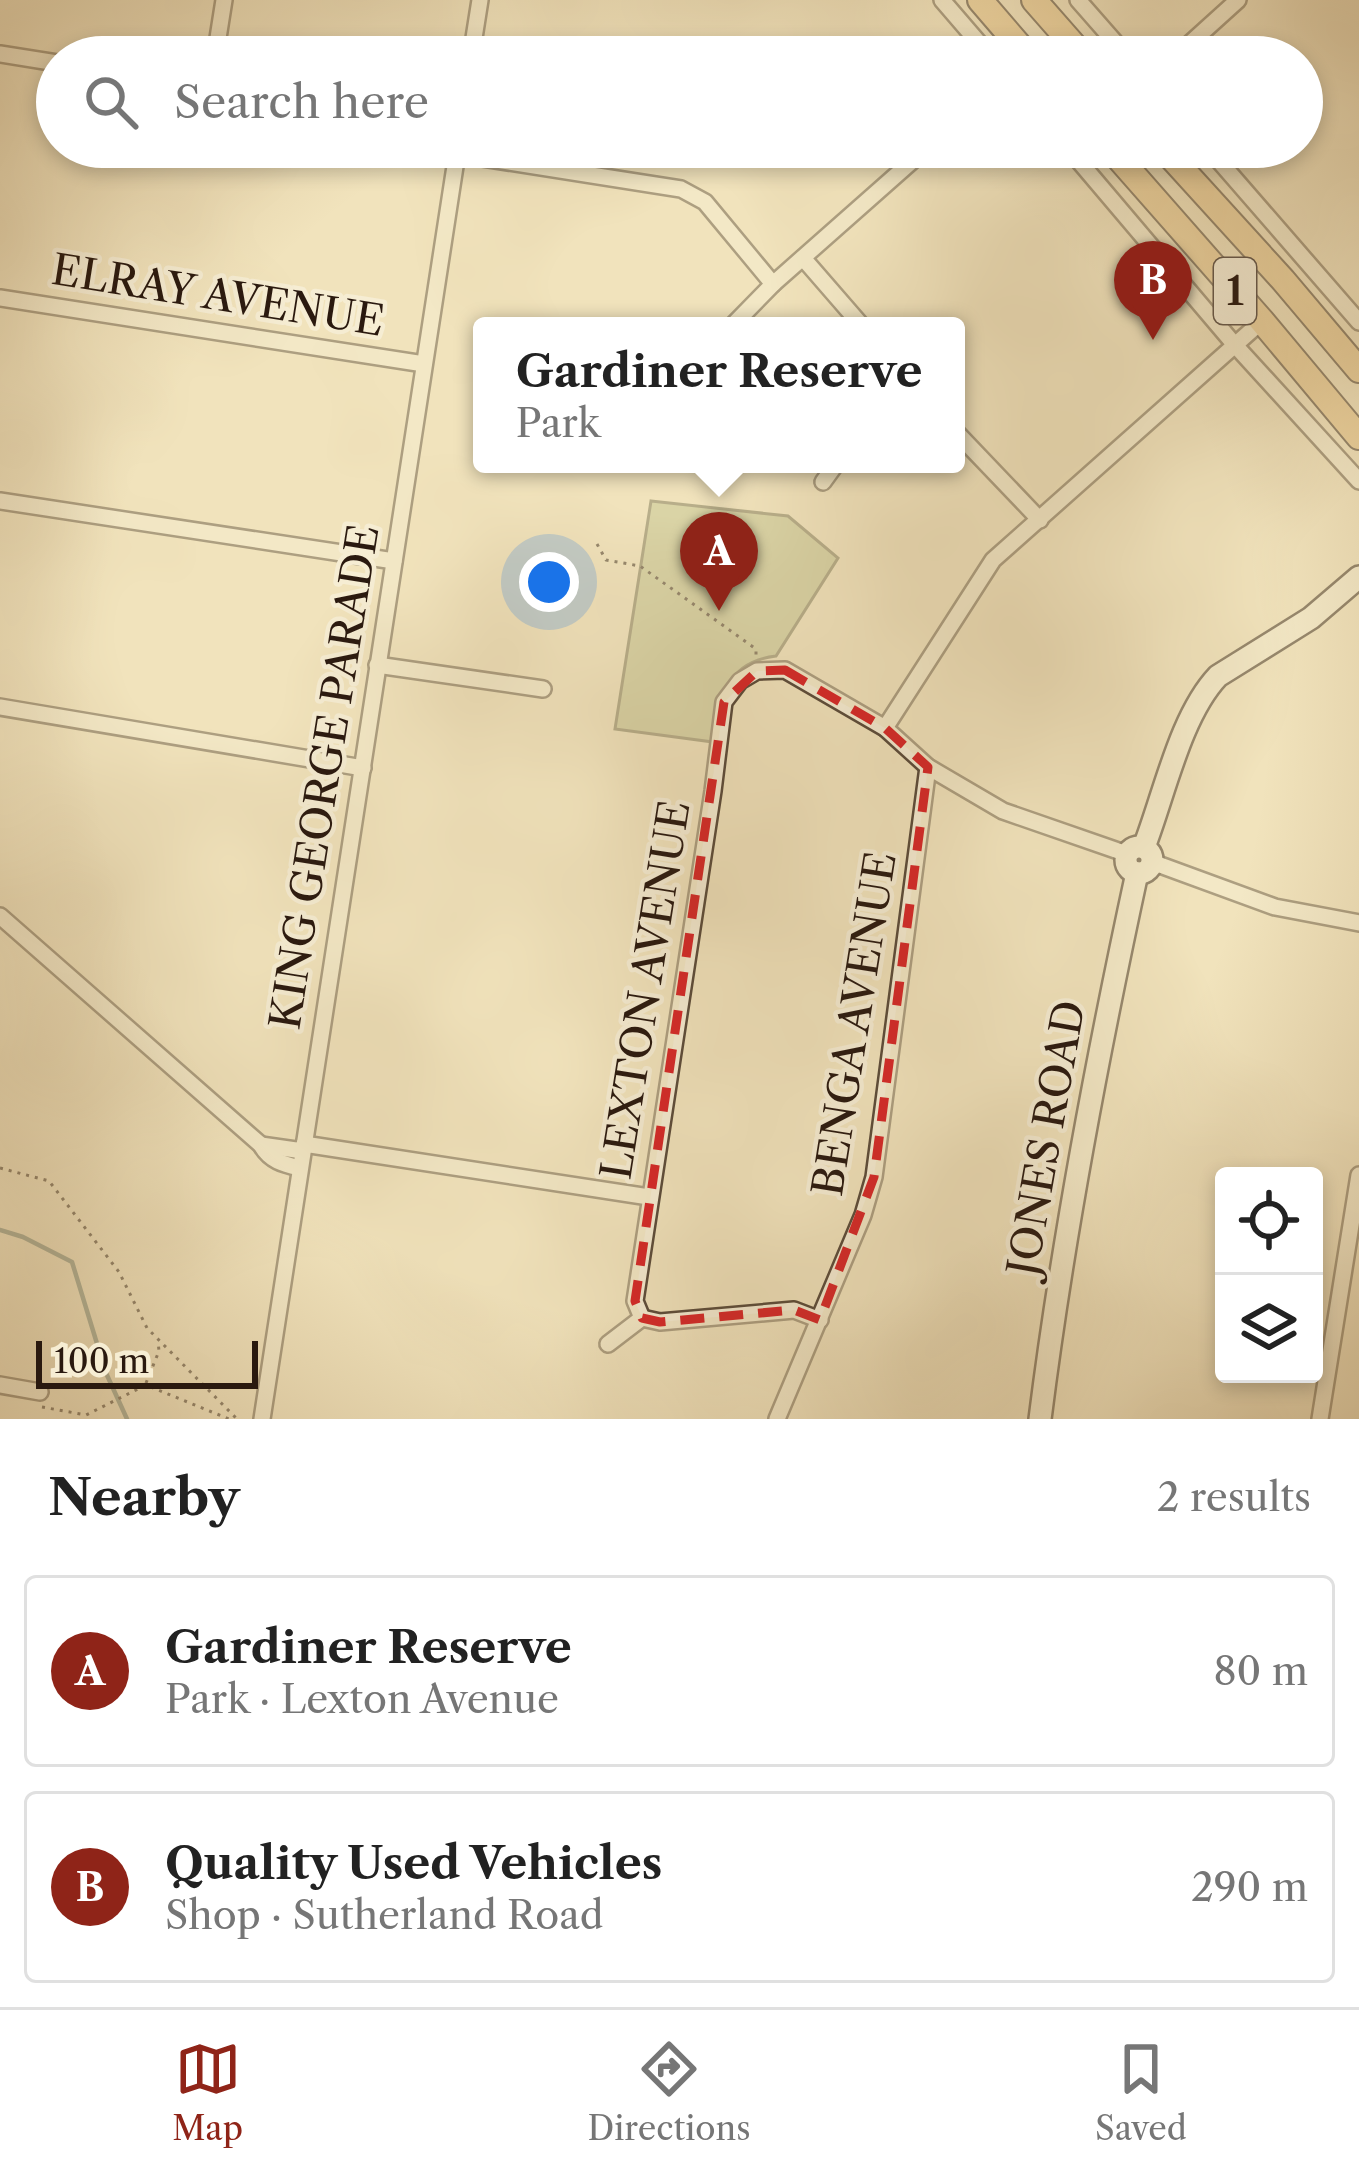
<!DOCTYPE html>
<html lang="en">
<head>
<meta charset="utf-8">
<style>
	:root { --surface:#fff; --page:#f6f6f6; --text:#222; --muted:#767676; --line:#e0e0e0; --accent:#8f2418 }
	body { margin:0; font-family:"Libre Caslon Text",serif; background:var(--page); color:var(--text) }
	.controls { position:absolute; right:36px; bottom:36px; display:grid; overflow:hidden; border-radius:12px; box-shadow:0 6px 18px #0003 }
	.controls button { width:108px; height:108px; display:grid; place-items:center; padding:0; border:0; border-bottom:3px solid var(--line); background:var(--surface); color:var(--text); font:60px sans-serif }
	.scale { position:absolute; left:36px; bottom:30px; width:222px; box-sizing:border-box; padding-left:12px; border:6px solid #2a190f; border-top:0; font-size:33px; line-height:42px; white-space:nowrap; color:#2a190f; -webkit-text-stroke:9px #f6edd3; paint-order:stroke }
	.you { position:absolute; left:549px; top:582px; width:42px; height:42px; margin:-30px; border:9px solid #fff; border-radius:50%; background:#1a73e8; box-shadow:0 0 0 18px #1a73e833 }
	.badge { display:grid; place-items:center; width:78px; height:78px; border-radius:50%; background:var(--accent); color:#fff; font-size:39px; font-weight:700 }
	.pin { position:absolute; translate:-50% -99px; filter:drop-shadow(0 3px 6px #0008) }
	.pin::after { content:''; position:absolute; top:63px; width:42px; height:36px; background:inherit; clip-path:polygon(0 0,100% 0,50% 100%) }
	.popup { position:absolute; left:473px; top:317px; width:492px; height:156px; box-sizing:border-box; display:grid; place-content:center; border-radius:12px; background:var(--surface); filter:drop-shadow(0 3px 9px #0005); font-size:39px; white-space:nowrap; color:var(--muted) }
	.popup b { font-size:45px; color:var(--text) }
	.popup::after { content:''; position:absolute; left:50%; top:100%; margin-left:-24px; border:24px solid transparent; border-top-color:var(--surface) }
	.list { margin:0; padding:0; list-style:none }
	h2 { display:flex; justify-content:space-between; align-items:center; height:156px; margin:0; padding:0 48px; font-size:51px }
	h2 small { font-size:39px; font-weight:400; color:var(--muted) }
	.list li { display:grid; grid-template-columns:78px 1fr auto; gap:36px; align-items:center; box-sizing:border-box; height:192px; margin:0 24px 24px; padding:0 24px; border:3px solid var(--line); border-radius:12px }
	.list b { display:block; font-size:45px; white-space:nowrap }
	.list p { margin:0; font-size:39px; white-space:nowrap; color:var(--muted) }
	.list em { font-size:39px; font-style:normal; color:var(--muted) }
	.icon { flex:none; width:66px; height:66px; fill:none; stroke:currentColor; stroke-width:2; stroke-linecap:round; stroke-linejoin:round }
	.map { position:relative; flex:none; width:1359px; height:1419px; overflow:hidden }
	.search { position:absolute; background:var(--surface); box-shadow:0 6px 18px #0003; left:36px; right:36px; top:36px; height:132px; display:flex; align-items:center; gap:30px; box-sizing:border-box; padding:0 42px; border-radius:66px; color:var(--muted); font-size:45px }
	.sheet { height:588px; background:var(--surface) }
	nav { display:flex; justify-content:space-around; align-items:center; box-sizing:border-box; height:168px; border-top:3px solid var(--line); background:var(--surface); font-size:33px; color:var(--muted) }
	nav a { display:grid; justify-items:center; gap:6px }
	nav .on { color:var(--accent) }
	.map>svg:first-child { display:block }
	.green { fill:#bec28d; stroke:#746e4e; stroke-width:3 }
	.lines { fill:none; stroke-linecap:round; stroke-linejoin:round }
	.stream { stroke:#6e7c6d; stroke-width:4.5 }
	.minor-casing { stroke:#5c4c3a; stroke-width:20 }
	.secondary-casing { stroke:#2a190f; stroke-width:26 }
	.trunk-casing { stroke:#2a190f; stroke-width:28 }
	.path { stroke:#2a190f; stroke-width:3; stroke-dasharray:3 6; stroke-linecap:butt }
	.minor { stroke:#f6edd3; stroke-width:15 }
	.secondary { stroke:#f6edd3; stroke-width:21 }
	.trunk { stroke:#e8c27e; stroke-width:24 }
	.marked { fill:none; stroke:#d62828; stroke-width:9; stroke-dasharray:24 15; stroke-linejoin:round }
	.labels { text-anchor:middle; stroke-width:9; stroke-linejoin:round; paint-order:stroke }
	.shield { fill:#f6edd3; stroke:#67594a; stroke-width:3 }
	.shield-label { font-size:39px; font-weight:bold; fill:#2a190f }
	.street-label { font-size:42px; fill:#2a190f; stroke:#f6edd3 }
</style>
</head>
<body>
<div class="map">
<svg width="1359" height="1419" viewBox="0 0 1359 1419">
	<rect width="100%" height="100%" fill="#f1e3bc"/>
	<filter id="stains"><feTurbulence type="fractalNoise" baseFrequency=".00167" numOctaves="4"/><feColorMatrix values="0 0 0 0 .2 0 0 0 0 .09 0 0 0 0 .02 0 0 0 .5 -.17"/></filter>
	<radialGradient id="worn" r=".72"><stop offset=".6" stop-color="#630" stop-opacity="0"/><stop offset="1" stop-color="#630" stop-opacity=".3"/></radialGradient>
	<!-- green -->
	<path class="green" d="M 651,501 L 788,516 L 838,558 L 776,656 C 725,662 720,699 713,742 L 615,729 Z"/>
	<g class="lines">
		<!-- stream -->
		<polyline class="stream" points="0,1230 23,1237 72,1262 106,1373 127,1419"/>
		<defs>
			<g id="minor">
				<polyline points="942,0 991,57"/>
				<polyline points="1078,0 1128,57"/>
				<polyline points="0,54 57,63"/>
				<polyline points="215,57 224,0"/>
				<polyline points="471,57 480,0"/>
				<polyline points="1175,57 1238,0"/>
				<polyline points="1067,147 1234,344 1359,481"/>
				<polyline points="1207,147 1359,322"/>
				<polyline points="457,154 681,189 705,202 773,284"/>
				<polyline points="803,258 862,326"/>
				<polyline points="0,298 424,364"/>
				<polyline points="732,326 773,284 928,147"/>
				<polyline points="956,432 1040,520"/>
				<polyline points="823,482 836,464"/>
				<polyline points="0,501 394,561"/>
				<polyline points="377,665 543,689"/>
				<polyline points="0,707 363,768"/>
				<polyline points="885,728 993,560 1262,321"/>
				<polyline points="1152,862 1275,907 1359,923"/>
				<path d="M 0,916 L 261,1145 C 270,1161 283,1164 300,1168"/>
				<polyline points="304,1144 649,1197"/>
				<polyline points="261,1145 303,1151"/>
				<polyline points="642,1318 635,1301 713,791 724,702 740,681 757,671 785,670 885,728 928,767 1003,811 1127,854"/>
				<polyline points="642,1318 660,1322 794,1310 820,1320"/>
				<polyline points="608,1344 642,1318"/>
				<polyline points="0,1385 40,1392"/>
				<polyline points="262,1419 458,147"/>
				<polyline points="777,1419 863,1215 874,1177 928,767"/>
				<polyline points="1320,1419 1359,1175"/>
			</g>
			<g id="secondary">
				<circle cx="1139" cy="860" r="13"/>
				<path d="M 1144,847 C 1164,796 1180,716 1218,676 L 1311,618 L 1359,577"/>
				<path d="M 1040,1419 C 1063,1236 1098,1053 1137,873"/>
			</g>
			<g id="trunk">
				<polyline points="980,0 1029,57"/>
				<polyline points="1034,0 1084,57"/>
				<polyline points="1109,147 1262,321 1359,437"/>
				<polyline points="1162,147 1283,280 1359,370"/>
			</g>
		</defs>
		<!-- minor casing -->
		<use href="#minor" class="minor-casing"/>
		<!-- secondary casing -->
		<use href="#secondary" class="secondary-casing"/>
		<!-- trunk casing -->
		<use href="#trunk" class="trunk-casing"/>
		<!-- path -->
		<g class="path">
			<polyline points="597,544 606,560 640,566 756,649 756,657"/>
			<polyline points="0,1168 49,1181 119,1272 147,1328 237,1419"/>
			<polyline points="146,1383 159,1351 158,1341"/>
			<polyline points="42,1407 86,1415 146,1385 229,1419"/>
		</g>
		<!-- minor -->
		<use href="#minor" class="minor"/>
		<!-- secondary -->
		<use href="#secondary" class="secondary"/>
		<!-- trunk -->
		<use href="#trunk" class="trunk"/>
	</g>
	<!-- marked area -->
	<path d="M0 0H1359V1419H0ZM 785,670 L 885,728 L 928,767 L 874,1177 L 820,1320 L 794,1310 L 660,1322 L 642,1318 L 635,1301 L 724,702 L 757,671 Z" fill="#f1e3bc" fill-opacity=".55" fill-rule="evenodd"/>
	<path class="marked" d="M 785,670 L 885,728 L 928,767 L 874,1177 L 820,1320 L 794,1310 L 660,1322 L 642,1318 L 635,1301 L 724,702 L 757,671 Z"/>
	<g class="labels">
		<!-- shield labels -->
		<rect class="shield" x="1214" y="258" width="42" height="66" rx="9"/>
		<g class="shield-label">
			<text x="1235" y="305">1</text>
		</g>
		<!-- street labels -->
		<g class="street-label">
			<text transform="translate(218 295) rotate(9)" y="15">ELRAY AVENUE</text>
			<text transform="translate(324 777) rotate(-81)" y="15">KING GEORGE PARADE</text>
			<text transform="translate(645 990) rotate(-81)" y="15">LEXTON AVENUE</text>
			<text transform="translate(854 1024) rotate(-81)" y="15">BENGA AVENUE</text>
			<text transform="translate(1046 1138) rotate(-80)" y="15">JONES ROAD</text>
		</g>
	</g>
	<rect width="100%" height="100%" filter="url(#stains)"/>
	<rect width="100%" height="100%" fill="url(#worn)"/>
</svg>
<div class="controls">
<button><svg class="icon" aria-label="locate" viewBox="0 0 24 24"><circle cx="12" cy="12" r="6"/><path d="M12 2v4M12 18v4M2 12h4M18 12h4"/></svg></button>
<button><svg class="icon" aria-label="layers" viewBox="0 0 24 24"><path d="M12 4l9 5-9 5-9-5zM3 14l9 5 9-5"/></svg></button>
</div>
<div class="scale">100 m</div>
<div class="you"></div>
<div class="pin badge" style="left:719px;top:611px">A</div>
<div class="popup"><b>Gardiner Reserve</b>Park</div>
<div class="pin badge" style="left:1153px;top:340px">B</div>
<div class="search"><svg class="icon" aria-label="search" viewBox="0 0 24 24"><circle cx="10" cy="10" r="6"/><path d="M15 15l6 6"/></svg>Search here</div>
</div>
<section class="sheet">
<h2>Nearby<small>2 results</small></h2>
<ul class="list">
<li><span class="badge">A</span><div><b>Gardiner Reserve</b><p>Park · Lexton Avenue</p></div><em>80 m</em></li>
<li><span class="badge">B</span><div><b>Quality Used Vehicles</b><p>Shop · Sutherland Road</p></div><em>290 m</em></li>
</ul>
</section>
<nav>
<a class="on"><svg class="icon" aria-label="map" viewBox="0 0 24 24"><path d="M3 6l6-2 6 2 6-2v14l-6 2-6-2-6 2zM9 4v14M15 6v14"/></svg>Map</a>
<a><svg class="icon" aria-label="directions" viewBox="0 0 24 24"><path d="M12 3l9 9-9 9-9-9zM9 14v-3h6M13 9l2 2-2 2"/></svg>Directions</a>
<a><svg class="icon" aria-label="saved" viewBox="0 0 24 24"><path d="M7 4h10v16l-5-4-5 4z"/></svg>Saved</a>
</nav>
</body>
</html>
